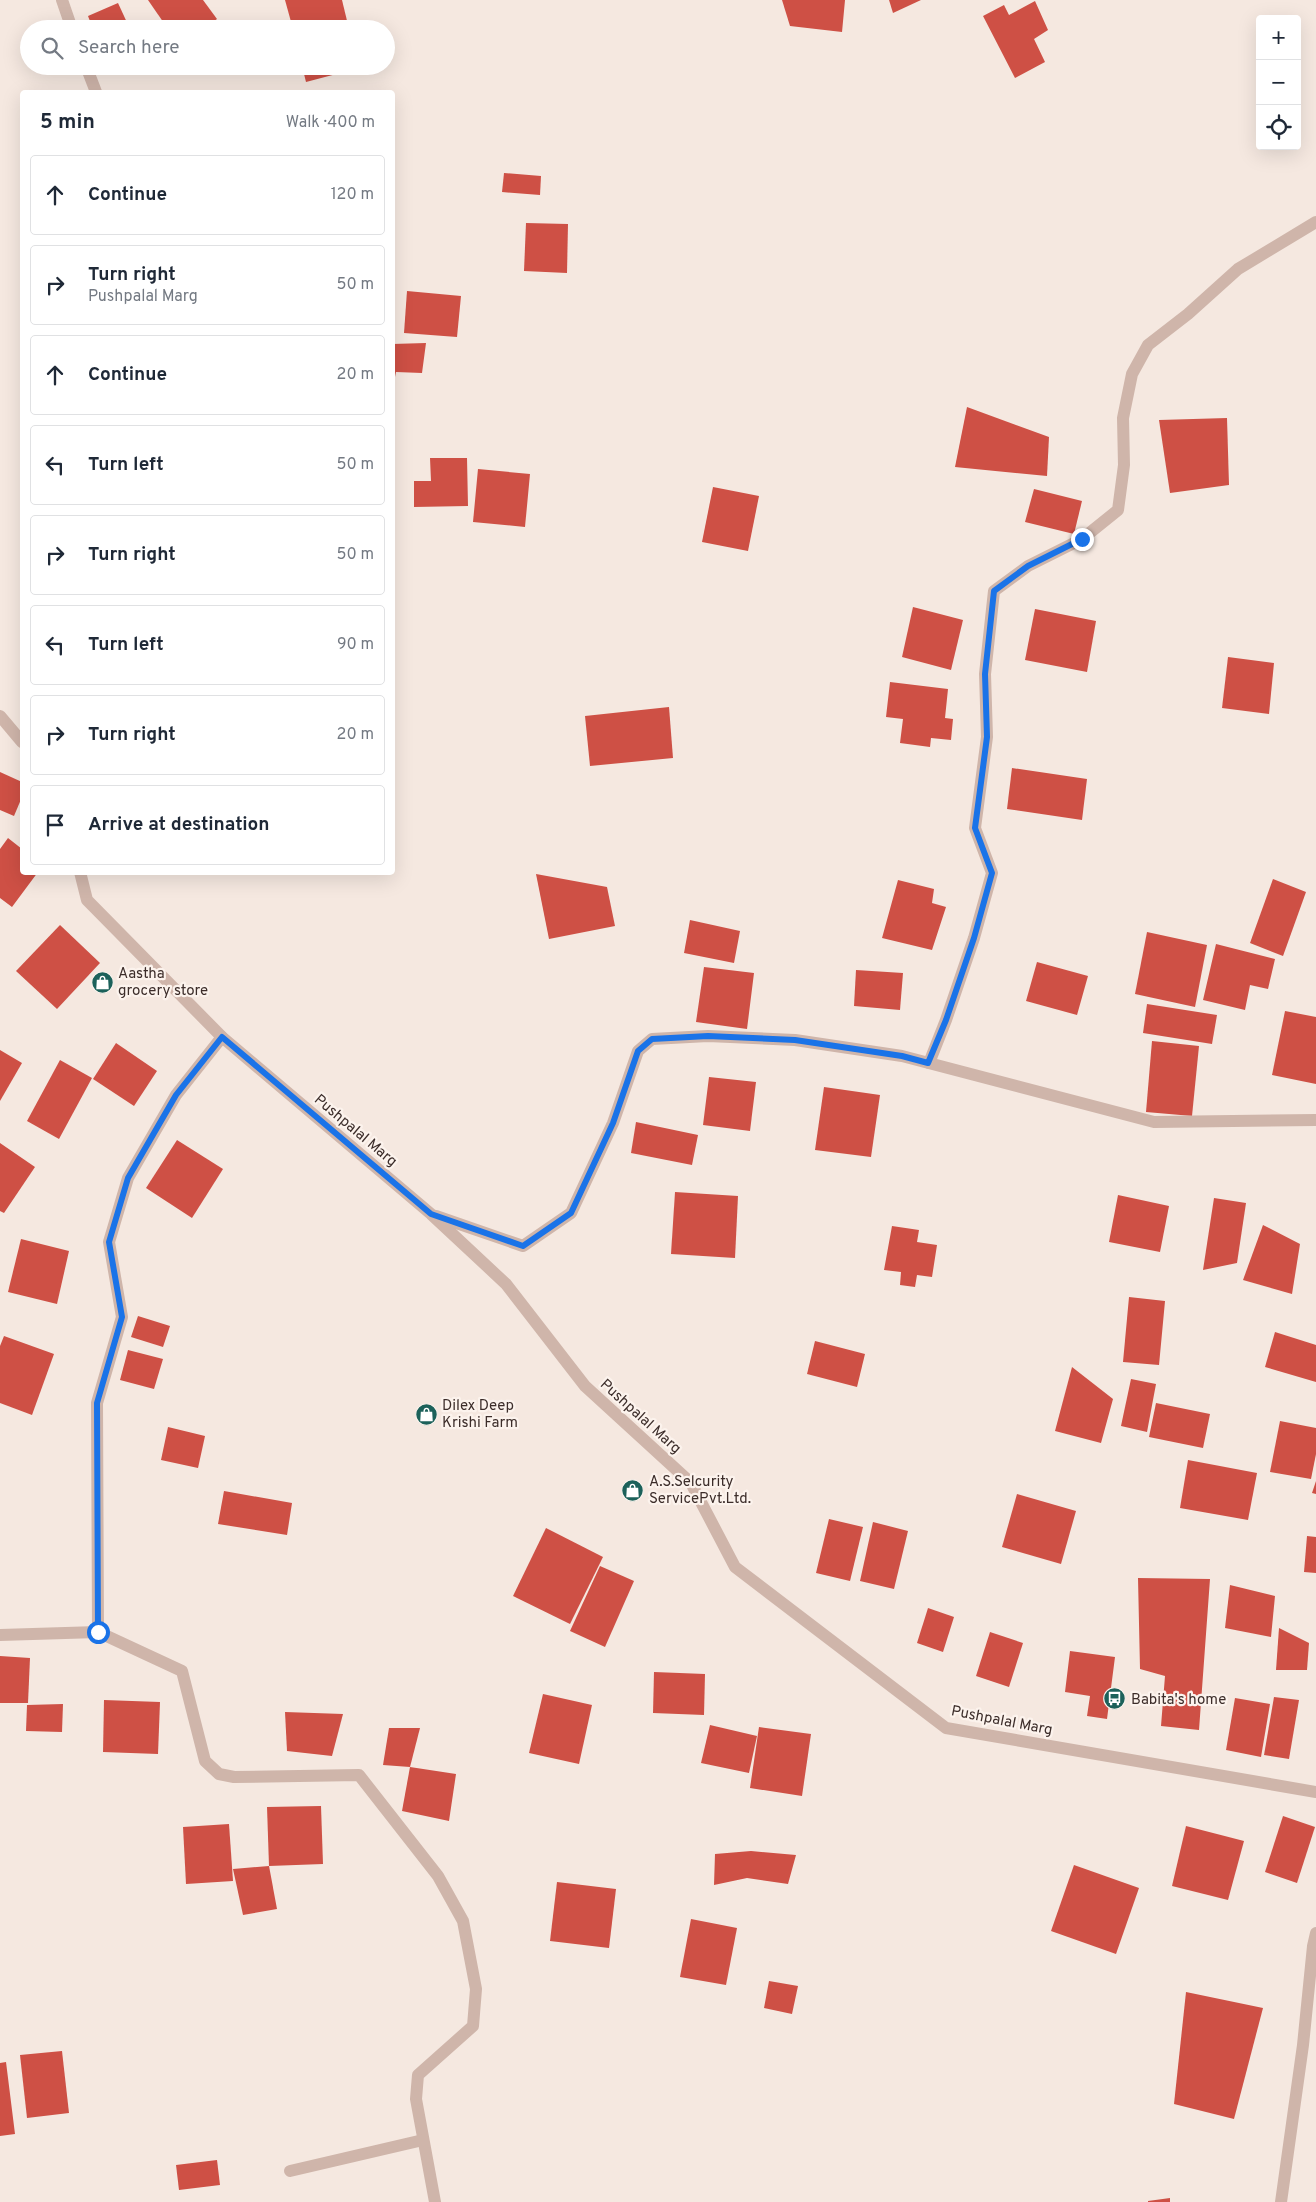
<!DOCTYPE html>
<html lang="en">
<head>
<meta charset="utf-8">
<style>
	:root { --surface:#fff; --page:#f2f2f3; --text:#1f2937; --muted:#747a83; --line:#e0e1e3 }
	body { margin:0; font-family:Overpass,sans-serif; background:var(--page); color:var(--text) }
	.controls { position:absolute; right:15px; top:15px; display:grid; overflow:hidden; border-radius:5px; box-shadow:0 5px 20px #0002 }
	.controls button { width:45px; height:45px; display:grid; place-items:center; padding:0; border:0; border-bottom:1px solid var(--line); background:var(--surface); color:var(--text); font:25px sans-serif }
	.stop { position:absolute; width:15px; height:15px; margin:-11px; border:4px solid #1a73e8; border-radius:50%; background:#fff }
	.stop.end { background:#1a73e8; border-color:#fff; box-shadow:0 1px 5px #0008 }
	.list { margin:0; padding:0; list-style:none }
	h2 { display:flex; justify-content:space-between; align-items:center; height:65px; margin:0; padding:0 20px; font-size:21px }
	h2 small { font-size:16px; font-weight:400; color:var(--muted) }
	.list li { display:grid; grid-template-columns:32px 1fr auto; gap:15px; align-items:center; box-sizing:border-box; height:80px; margin:0 10px 10px; padding:0 10px; border:1px solid var(--line); border-radius:5px }
	.list b { display:block; font-size:19px; white-space:nowrap }
	.list p { margin:0; font-size:16px; white-space:nowrap; color:var(--muted) }
	.list em { font-size:16px; font-style:normal; color:var(--muted) }
	.icon { flex:none; width:28px; height:28px; fill:none; stroke:currentColor; stroke-width:2; stroke-linecap:round; stroke-linejoin:round }
	.map { position:relative; flex:none; width:1316px; height:2202px; overflow:hidden }
	.search { position:absolute; background:var(--surface); box-shadow:0 5px 20px #0002; left:20px; top:20px; width:375px; height:55px; display:flex; align-items:center; gap:12px; box-sizing:border-box; padding:0 18px; border-radius:28px; color:var(--muted); font-size:19px }
	.panel { position:absolute; background:var(--surface); box-shadow:0 5px 20px #0002; left:20px; top:90px; width:375px; height:785px; border-radius:5px }
	.map>svg:first-child { display:block }
	.building { fill:#ce5045 }
	.lines { fill:none; stroke-linecap:round; stroke-linejoin:round }
	.minor { stroke:#cfb5aa; stroke-width:12 }
	.route { stroke:#1a73e8; stroke-width:6 }
	.labels { text-anchor:middle; stroke-width:4.5; stroke-linejoin:round; paint-order:stroke }
	.poi-label { font-size:15px; fill:#3c2d2a; stroke:#fcf3ed; text-anchor:start }
	.street-label { font-size:15px; fill:#3c2d2a; stroke:#fcf3ed }
</style>
</head>
<body>
<div class="map">
<svg width="1316" height="2202" viewBox="0 0 1316 2202">
	<rect width="100%" height="100%" fill="#f5e8e0"/>
	<!-- building -->
	<g class="building">
		<polygon points="148,0 203,0 217,19 204,29 168,29"/>
		<polygon points="285,0 342,0 349,29 293,29"/>
		<polygon points="782,0 845,0 842,32 790,26"/>
		<polygon points="889,0 921,0 893,13"/>
		<polygon points="1035,1 1048,30 1034,39 1045,62 1015,78 983,16 1004,5 1009,15"/>
		<polygon points="118,3 130,29 93,29 88,16"/>
		<polygon points="302,66 363,66 363,67 306,82"/>
		<polygon points="504,173 541,176 540,195 502,192"/>
		<polygon points="526,223 568,224 567,273 524,271"/>
		<polygon points="407,291 461,296 457,337 404,333"/>
		<polygon points="426,343 422,373 396,372 392,392 392,344"/>
		<polygon points="967,407 1049,437 1047,476 955,467"/>
		<polygon points="1227,418 1229,485 1170,493 1159,420"/>
		<polygon points="430,458 467,458 468,506 414,507 414,481 431,481"/>
		<polygon points="478,469 530,474 525,527 473,522"/>
		<polygon points="713,487 759,496 748,551 702,542"/>
		<polygon points="1034,489 1082,501 1074,534 1025,522"/>
		<polygon points="913,607 963,620 951,670 902,657"/>
		<polygon points="1035,609 1096,621 1087,672 1025,660"/>
		<polygon points="1228,657 1274,663 1269,714 1222,708"/>
		<polygon points="890,682 948,689 945,718 953,719 951,740 931,738 930,747 900,743 903,719 886,717"/>
		<polygon points="669,707 673,758 590,766 585,716"/>
		<polygon points="1012,768 1087,779 1082,820 1007,809"/>
		<polygon points="0,772 22,782 22,797 14,816 0,810"/>
		<polygon points="8,838 22,849 22,872 38,872 12,907 0,898 0,849"/>
		<polygon points="536,874 607,887 615,926 549,939"/>
		<polygon points="1273,879 1306,892 1283,956 1250,943"/>
		<polygon points="898,880 934,889 932,903 946,907 932,950 882,938"/>
		<polygon points="690,920 740,931 734,963 684,953"/>
		<polygon points="60,925 100,963 57,1009 16,971"/>
		<polygon points="1147,932 1207,945 1195,1007 1135,994"/>
		<polygon points="1216,944 1275,959 1268,989 1250,985 1245,1010 1203,1000"/>
		<polygon points="1037,962 1088,976 1077,1015 1026,1001"/>
		<polygon points="704,967 754,973 747,1029 696,1022"/>
		<polygon points="856,970 903,973 900,1010 854,1006"/>
		<polygon points="1147,1004 1217,1015 1212,1044 1143,1033"/>
		<polygon points="1285,1011 1316,1017 1316,1084 1272,1075"/>
		<polygon points="1152,1041 1199,1046 1192,1116 1146,1112"/>
		<polygon points="116,1043 157,1071 134,1106 93,1079"/>
		<polygon points="0,1050 22,1063 0,1101"/>
		<polygon points="60,1060 92,1078 59,1139 27,1121"/>
		<polygon points="709,1077 756,1082 750,1131 703,1125"/>
		<polygon points="824,1087 880,1095 871,1157 815,1150"/>
		<polygon points="636,1122 698,1135 692,1165 631,1153"/>
		<polygon points="177,1140 223,1169 192,1218 146,1188"/>
		<polygon points="0,1143 35,1167 4,1213 0,1211"/>
		<polygon points="675,1192 738,1196 735,1258 671,1254"/>
		<polygon points="1118,1195 1169,1206 1160,1252 1109,1242"/>
		<polygon points="1214,1198 1246,1203 1237,1263 1203,1270"/>
		<polygon points="1263,1225 1300,1244 1292,1294 1243,1280"/>
		<polygon points="892,1226 919,1230 917,1242 937,1245 932,1277 917,1275 915,1287 900,1285 901,1272 884,1270"/>
		<polygon points="21,1239 69,1251 57,1304 8,1292"/>
		<polygon points="1129,1297 1165,1301 1159,1365 1123,1362"/>
		<polygon points="138,1316 170,1326 163,1347 131,1337"/>
		<polygon points="1275,1332 1316,1345 1316,1382 1265,1367"/>
		<polygon points="4,1336 54,1354 32,1415 0,1403 0,1346"/>
		<polygon points="815,1341 865,1354 857,1387 807,1374"/>
		<polygon points="128,1350 163,1359 154,1389 120,1380"/>
		<polygon points="1072,1367 1113,1399 1101,1443 1055,1431"/>
		<polygon points="1131,1379 1156,1384 1147,1432 1121,1426"/>
		<polygon points="1156,1403 1210,1414 1203,1448 1149,1437"/>
		<polygon points="1280,1421 1316,1428 1316,1454 1311,1479 1270,1472"/>
		<polygon points="168,1427 205,1436 198,1468 161,1460"/>
		<polygon points="1188,1460 1257,1473 1248,1520 1180,1508"/>
		<polygon points="1316,1481 1316,1494 1312,1493"/>
		<polygon points="224,1491 292,1503 287,1535 218,1524"/>
		<polygon points="1017,1494 1076,1511 1061,1564 1002,1547"/>
		<polygon points="829,1519 863,1527 850,1581 816,1573"/>
		<polygon points="873,1522 908,1531 894,1589 860,1581"/>
		<polygon points="546,1528 603,1557 570,1624 513,1596"/>
		<polygon points="1307,1536 1316,1537 1316,1573 1304,1572"/>
		<polygon points="600,1566 634,1581 605,1647 570,1631"/>
		<polygon points="1138,1578 1210,1579 1199,1730 1161,1726 1165,1676 1140,1669"/>
		<polygon points="1230,1585 1275,1596 1271,1637 1225,1628"/>
		<polygon points="928,1608 954,1617 943,1652 917,1643"/>
		<polygon points="1279,1628 1309,1643 1307,1670 1276,1670"/>
		<polygon points="990,1632 1023,1643 1009,1687 976,1676"/>
		<polygon points="1070,1651 1115,1657 1107,1719 1087,1716 1090,1696 1065,1692"/>
		<polygon points="0,1656 30,1658 28,1703 0,1703"/>
		<polygon points="654,1672 705,1674 704,1715 653,1713"/>
		<polygon points="543,1694 592,1705 579,1764 529,1753"/>
		<polygon points="1274,1697 1299,1700 1289,1759 1264,1755"/>
		<polygon points="1235,1698 1270,1704 1261,1757 1226,1750"/>
		<polygon points="104,1700 160,1702 158,1754 103,1752"/>
		<polygon points="63,1704 62,1732 26,1731 27,1705"/>
		<polygon points="285,1712 343,1714 332,1756 287,1751"/>
		<polygon points="710,1725 757,1736 749,1773 701,1763"/>
		<polygon points="759,1727 811,1734 802,1796 750,1788"/>
		<polygon points="389,1728 420,1728 410,1767 383,1765"/>
		<polygon points="410,1767 456,1774 449,1821 402,1811"/>
		<polygon points="321,1806 323,1864 269,1866 267,1807"/>
		<polygon points="1283,1816 1315,1827 1297,1883 1265,1872"/>
		<polygon points="229,1824 233,1881 186,1884 183,1827"/>
		<polygon points="1186,1826 1244,1841 1228,1900 1172,1886"/>
		<polygon points="751,1851 796,1855 788,1884 747,1878 714,1885 715,1854"/>
		<polygon points="1074,1865 1139,1888 1116,1954 1051,1931"/>
		<polygon points="269,1866 277,1909 243,1915 233,1869"/>
		<polygon points="557,1882 616,1889 609,1948 550,1941"/>
		<polygon points="691,1919 737,1928 726,1985 680,1977"/>
		<polygon points="769,1981 798,1986 792,2014 764,2008"/>
		<polygon points="1186,1992 1263,2008 1234,2119 1174,2104"/>
		<polygon points="62,2051 69,2113 27,2118 20,2055"/>
		<polygon points="6,2062 15,2134 0,2136 0,2063"/>
		<polygon points="217,2160 220,2185 179,2190 176,2165"/>
		<polygon points="1170,2198 1170,2202 1148,2202 1148,2201"/>
	</g>
	<g class="lines">
		<!-- minor -->
		<g class="minor">
			<polyline points="62,0 72,29"/>
			<polyline points="86,66 96,92"/>
			<polyline points="0,716 22,742"/>
			<polyline points="80,872 87,900 222,1037 431,1214 506,1284 585,1386 691,1483 735,1567 946,1728 1316,1792"/>
			<polyline points="222,1037 176,1095 128,1178 109,1242 122,1317 97,1403 98,1632 182,1671 205,1761 219,1774 234,1777 359,1775 438,1876 463,1921 476,1989 473,2026 418,2075 416,2099 435,2202"/>
			<polyline points="929,1063 946,1020 974,938 992,873 975,828 987,737 985,674 994,591 1028,566 1082,539 1118,510 1124,465 1123,418 1132,374 1148,345 1188,314 1238,269 1316,222"/>
			<polyline points="436,1216 523,1246 571,1213 613,1123 638,1051 652,1039 708,1036 795,1040 902,1056 1154,1122 1316,1120"/>
			<polyline points="0,1635 98,1632"/>
			<polyline points="290,2171 423,2140"/>
			<polyline points="1281,2202 1303,2045 1313,1946 1316,1933"/>
		</g>
	</g>
	<g class="lines">
		<!-- route -->
		<polyline class="route" points="98,1632 97,1403 122,1317 109,1242 128,1178 176,1095 222,1037 431,1214 523,1246 571,1213 613,1123 638,1051 652,1039 708,1036 795,1040 902,1056 928,1063 946,1020 974,938 992,873 975,828 987,737 985,674 994,591 1028,566 1082,539"/>
	</g>
	<!-- icons -->
	<defs>
		<symbol id="shop-disc" viewBox="-11 -11 22 22"><circle r="9.5" fill="#1c615a" stroke="#fcf3ed"/><path d="M-5-2.5h2.3a2.7 3.5 0 0 1 5.4 0H5L5.5 6h-11ZM-1.5-2.5h3a1.5 2.3 0 0 0-3 0Z" fill="#fff"/></symbol>
		<symbol id="bus-disc" viewBox="-11 -11 22 22"><circle r="9.5" fill="#1c615a" stroke="#fcf3ed"/><path d="M-5-6H5V4H4V6H2V4H-2V6H-4V4H-5ZM-3.5-4V0h7V-4ZM-3.5 1.2v1.5H-2V1.2ZM2 1.2v1.5H3.5V1.2Z" fill="#fff"/></symbol>
	</defs>
	<g fill-rule="evenodd">
		<use href="#shop-disc" x="90" y="970" width="25" height="25"/>
		<use href="#shop-disc" x="414" y="1402" width="25" height="25"/>
		<use href="#shop-disc" x="620" y="1478" width="25" height="25"/>
		<use href="#bus-disc" x="1102" y="1686" width="25" height="25"/>
	</g>
	<g class="labels">
		<!-- poi labels -->
		<g class="poi-label">
			<text x="118" y="978">Aastha<tspan x="118" dy="17">grocery store</tspan></text>
			<text x="442" y="1410">Dilex Deep<tspan x="442" dy="17">Krishi Farm</tspan></text>
			<text x="649" y="1486">A.S.Selcurity<tspan x="649" dy="17">ServicePvt.Ltd.</tspan></text>
			<text x="1131" y="1704">Babita's home</text>
		</g>
		<!-- street labels -->
		<g class="street-label">
			<text transform="translate(356 1130) rotate(40)" y="5">Pushpalal Marg</text>
			<text transform="translate(641 1416) rotate(42)" y="5">Pushpalal Marg</text>
			<text transform="translate(1002 1720) rotate(11)" y="5">Pushpalal Marg</text>
		</g>
	</g>
</svg>
<div class="controls">
<button>+</button>
<button>−</button>
<button><svg class="icon" aria-label="locate" viewBox="0 0 24 24"><circle cx="12" cy="12" r="6"/><path d="M12 2v4M12 18v4M2 12h4M18 12h4"/></svg></button>
</div>
<div class="stop" style="left:98px;top:1632px"></div>
<div class="stop end" style="left:1082px;top:539px"></div>
<div class="search"><svg class="icon" aria-label="search" viewBox="0 0 24 24"><circle cx="10" cy="10" r="6"/><path d="M15 15l6 6"/></svg>Search here</div>
<section class="panel">
<h2>5 min<small>Walk · 400 m</small></h2>
<ul class="list">
<li><svg class="icon" aria-label="ahead" viewBox="0 0 24 24"><path d="M12 20V5M6 11l6-6 6 6"/></svg><div><b>Continue</b></div><em>120 m</em></li>
<li><svg class="icon" aria-label="right" viewBox="0 0 24 24"><path d="M7 20v-9h11M14 6l5 5-5 5"/></svg><div><b>Turn right</b><p>Pushpalal Marg</p></div><em>50 m</em></li>
<li><svg class="icon" aria-label="ahead" viewBox="0 0 24 24"><path d="M12 20V5M6 11l6-6 6 6"/></svg><div><b>Continue</b></div><em>20 m</em></li>
<li><svg class="icon" aria-label="left" viewBox="0 0 24 24"><path d="M17 20v-9H6M10 6l-5 5 5 5"/></svg><div><b>Turn left</b></div><em>50 m</em></li>
<li><svg class="icon" aria-label="right" viewBox="0 0 24 24"><path d="M7 20v-9h11M14 6l5 5-5 5"/></svg><div><b>Turn right</b></div><em>50 m</em></li>
<li><svg class="icon" aria-label="left" viewBox="0 0 24 24"><path d="M17 20v-9H6M10 6l-5 5 5 5"/></svg><div><b>Turn left</b></div><em>90 m</em></li>
<li><svg class="icon" aria-label="right" viewBox="0 0 24 24"><path d="M7 20v-9h11M14 6l5 5-5 5"/></svg><div><b>Turn right</b></div><em>20 m</em></li>
<li><svg class="icon" aria-label="arrive" viewBox="0 0 24 24"><path d="M6 21V4h12l-3 4 3 4H6"/></svg><div><b>Arrive at destination</b></div></li>
</ul>
</section>
</div>
</body>
</html>
